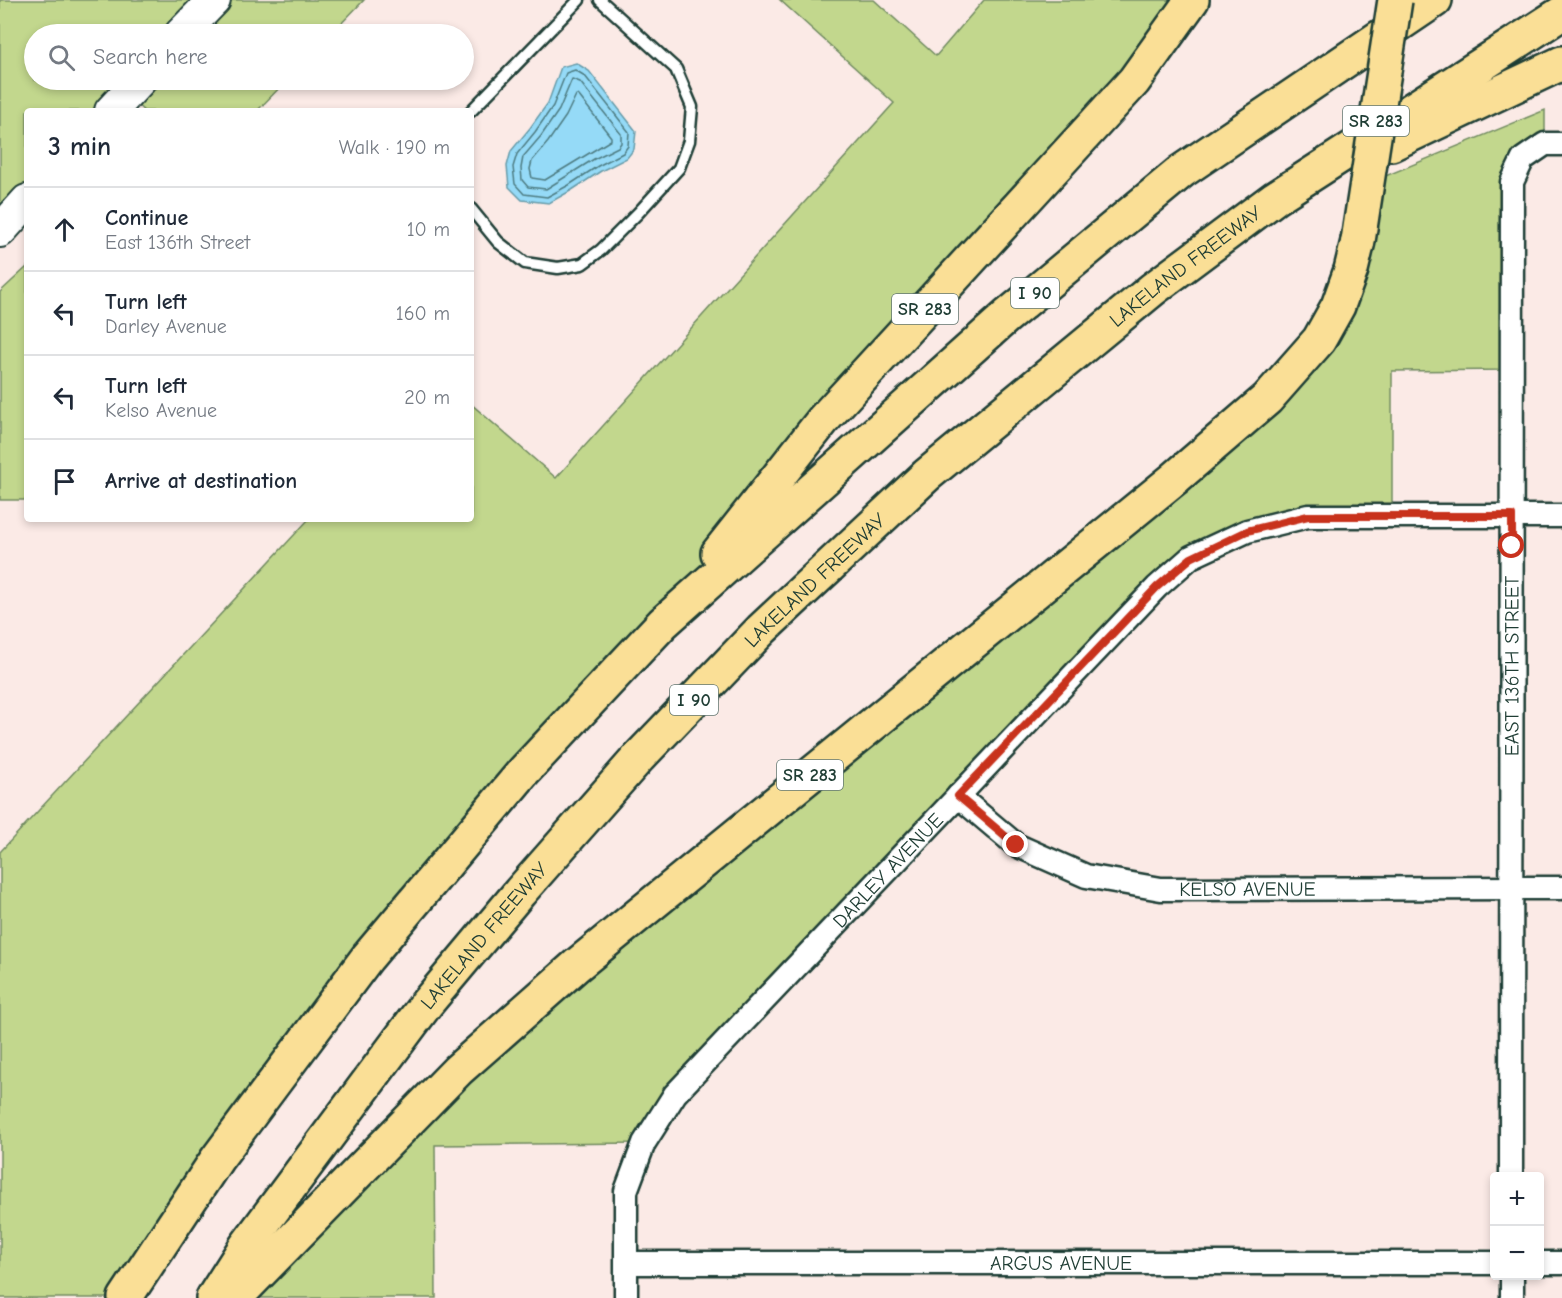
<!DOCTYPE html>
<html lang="en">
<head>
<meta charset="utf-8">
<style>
	:root { --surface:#fff; --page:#f2f2f3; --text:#1f2937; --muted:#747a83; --line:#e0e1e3 }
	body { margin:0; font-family:"Comic Neue",sans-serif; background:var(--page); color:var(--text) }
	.controls { position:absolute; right:18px; bottom:18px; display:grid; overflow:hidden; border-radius:6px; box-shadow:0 3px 9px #0003 }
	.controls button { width:54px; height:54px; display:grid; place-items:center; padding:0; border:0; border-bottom:2px solid var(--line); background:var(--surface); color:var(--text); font:30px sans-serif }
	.stop { position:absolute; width:18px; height:18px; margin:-14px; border:4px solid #c8321e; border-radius:50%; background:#fff }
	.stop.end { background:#c8321e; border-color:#fff; box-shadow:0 2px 6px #0008 }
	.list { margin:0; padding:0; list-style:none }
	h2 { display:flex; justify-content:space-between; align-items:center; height:78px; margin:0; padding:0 24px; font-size:26px }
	h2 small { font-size:20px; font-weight:400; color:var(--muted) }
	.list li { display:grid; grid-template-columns:39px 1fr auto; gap:18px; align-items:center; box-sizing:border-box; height:84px; padding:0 24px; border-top:2px solid var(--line) }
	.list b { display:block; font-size:22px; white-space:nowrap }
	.list p { margin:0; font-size:20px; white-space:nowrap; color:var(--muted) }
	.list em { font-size:20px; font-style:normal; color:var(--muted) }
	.icon { flex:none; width:33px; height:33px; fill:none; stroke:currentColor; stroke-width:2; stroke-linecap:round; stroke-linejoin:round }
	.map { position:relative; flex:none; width:1562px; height:1298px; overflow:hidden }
	.search { position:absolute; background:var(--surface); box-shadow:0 3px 9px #0003; left:24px; top:24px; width:450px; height:66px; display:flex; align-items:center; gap:15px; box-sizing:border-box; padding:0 21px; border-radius:33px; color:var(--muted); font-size:22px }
	.panel { position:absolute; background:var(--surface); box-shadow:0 3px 9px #0003; left:24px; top:108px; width:450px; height:414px; border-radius:6px }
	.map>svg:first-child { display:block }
	.green { fill:#c2d78d; stroke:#708a60; stroke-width:1.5 }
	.water { fill:#95daf7; stroke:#669ba9; stroke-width:1.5 }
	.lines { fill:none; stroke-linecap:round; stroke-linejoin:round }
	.shore { stroke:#4e7c82; stroke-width:1.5 }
	.lane-casing { stroke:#1f3d34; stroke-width:15 }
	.street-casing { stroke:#1f3d34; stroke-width:27 }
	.secondary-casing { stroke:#1f3d34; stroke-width:36 }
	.highway-casing { stroke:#1f3d34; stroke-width:38 }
	.lane { stroke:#fff; stroke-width:10 }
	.street { stroke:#fff; stroke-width:22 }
	.secondary { stroke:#fff; stroke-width:32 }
	.highway { stroke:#fadf96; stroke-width:33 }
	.highway-bridge-casing { stroke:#1f3d34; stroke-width:38; stroke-linecap:butt }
	.highway-bridge { stroke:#fadf96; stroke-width:33 }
	.route { stroke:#c8321e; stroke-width:8 }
	.labels { text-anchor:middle; stroke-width:6; stroke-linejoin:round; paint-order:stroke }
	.shield { fill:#fff; stroke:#627771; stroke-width:1.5 }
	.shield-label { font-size:18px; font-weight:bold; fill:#1f3d34 }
	.street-label { font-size:20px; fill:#1f3d34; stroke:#fff }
</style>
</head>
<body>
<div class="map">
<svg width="1562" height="1298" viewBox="0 0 1562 1298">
	<rect width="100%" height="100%" fill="#fbeae6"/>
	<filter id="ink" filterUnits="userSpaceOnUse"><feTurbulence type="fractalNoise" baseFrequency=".0167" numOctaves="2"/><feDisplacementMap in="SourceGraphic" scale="12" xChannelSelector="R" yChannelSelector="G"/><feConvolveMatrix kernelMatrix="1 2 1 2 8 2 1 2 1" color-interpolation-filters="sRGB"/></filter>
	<g filter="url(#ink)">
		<!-- green -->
		<g class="green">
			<polygon points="0,0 364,0 331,34 34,34 34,80 287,80 257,111 144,111 126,95 111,111 27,111 27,202 0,231"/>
			<polygon points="780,0 874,0 936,56 984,0 1192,0 663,622 524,771 125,1298 0,1298 0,852 309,519 471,519 471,404 556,478 894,103"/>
			<polygon points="1545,110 1545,144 1523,159 1512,370 1392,371 1392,516 1308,516 1191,558 644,1143 435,1145 436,1298 235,1298 346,1183 1319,340 1366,184"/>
			<polygon points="27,267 27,500 0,500 0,292"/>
		</g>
		<!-- water -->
		<polygon class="water" points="576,63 589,71 636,131 634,149 627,158 601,171 572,190 549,203 522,200 509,187 507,166 511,151 530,128 548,103 561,67"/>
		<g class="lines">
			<!-- shore -->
			<g class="shore">
				<polygon points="575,70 585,76 629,132 628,146 623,153 598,166 569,185 547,197 524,194 515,184 513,167 517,154 535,132 553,106 566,73"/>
				<polygon points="572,79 580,82 621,134 621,143 618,147 594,159 546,189 528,187 522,180 521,168 523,157 541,136 559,110"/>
				<polygon points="576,95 579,96 611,137 611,140 545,180 532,178 530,169 532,161 548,142 566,116"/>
			</g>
			<defs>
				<g id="lane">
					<polyline points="471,111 579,0"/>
					<polyline points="471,209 498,242 525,263 558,268 582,264 601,250 638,213 679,168 689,141 692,107 676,69 600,0"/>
				</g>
				<g id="street">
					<path id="s1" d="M 958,796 L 1016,845 L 1086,876 L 1161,889 L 1562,888"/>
					<path id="s2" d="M 1511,1176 L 1512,182 L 1523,159 L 1545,144 L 1562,144"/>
					<path id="s3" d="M 627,1263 L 1494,1263"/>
					<polyline points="1540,1263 1562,1263"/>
					<path id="s4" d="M 626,1298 L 626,1191 L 644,1143 L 675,1094 L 1157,587 L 1191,557 L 1247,531 L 1308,516 L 1562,516"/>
					<polyline points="1512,1298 1512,1276"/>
				</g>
				<g id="secondary">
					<polyline points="181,34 214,0"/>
					<polyline points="111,111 140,80"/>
					<polyline points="0,231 27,201"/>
				</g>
				<g id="highway">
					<polyline points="1391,144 1562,63"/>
					<polyline points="718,553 823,420 1134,81 1192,0"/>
					<polyline points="125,1298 217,1159 367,958 524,771 663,623 1007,316 1182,171 1435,0"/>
					<path id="s5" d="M 213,1298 L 246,1246 L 427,1003 L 520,892 L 639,757 L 762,629 L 927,475 L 1153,289 L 1275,198 L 1562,13"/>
					<polyline points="235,1298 458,1070 577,965 1174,479 1267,399 1319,340 1338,306 1351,270 1358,241"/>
				</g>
			</defs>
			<!-- lane casing -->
			<use href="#lane" class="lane-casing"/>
			<!-- street casing -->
			<use href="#street" class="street-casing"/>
			<!-- secondary casing -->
			<use href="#secondary" class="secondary-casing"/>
			<!-- highway casing -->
			<use href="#highway" class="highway-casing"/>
			<!-- lane -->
			<use href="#lane" class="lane"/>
			<!-- street -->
			<use href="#street" class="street"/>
			<!-- secondary -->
			<use href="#secondary" class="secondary"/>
			<!-- highway -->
			<use href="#highway" class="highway"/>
			<defs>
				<polyline id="highway-bridge" points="1358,241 1395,0"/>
			</defs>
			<!-- highway-bridge casing -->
			<use href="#highway-bridge" class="highway-bridge-casing"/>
			<!-- highway-bridge -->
			<use href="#highway-bridge" class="highway-bridge"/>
		</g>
	</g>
	<g class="lines" filter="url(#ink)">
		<!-- route -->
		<polyline class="route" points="1016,845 958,796 1157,587 1191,558 1247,531 1308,516 1512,516 1512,546"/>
	</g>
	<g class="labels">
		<!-- shield labels -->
		<g class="shield">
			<rect x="1343" y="106" width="66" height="30" rx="4.5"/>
			<rect x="1011" y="278" width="48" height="30" rx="4.5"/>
			<rect x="892" y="294" width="66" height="30" rx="4.5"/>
			<rect x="670" y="685" width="48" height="30" rx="4.5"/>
			<rect x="777" y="760" width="66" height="30" rx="4.5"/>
		</g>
		<g class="shield-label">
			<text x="1376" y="127">SR 283</text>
			<text x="1035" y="299">I 90</text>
			<text x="925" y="315">SR 283</text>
			<text x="694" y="706">I 90</text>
			<text x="810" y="781">SR 283</text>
		</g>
		<!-- street labels -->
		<g class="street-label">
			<text dy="7" stroke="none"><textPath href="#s5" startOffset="1425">LAKELAND FREEWAY</textPath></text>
			<text dy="7" stroke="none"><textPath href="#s5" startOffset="939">LAKELAND FREEWAY</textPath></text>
			<text dy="7" stroke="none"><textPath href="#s2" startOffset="510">EAST 136TH STREET</textPath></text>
			<text dy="7" stroke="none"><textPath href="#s4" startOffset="525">DARLEY AVENUE</textPath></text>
			<text dy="7" stroke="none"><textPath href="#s1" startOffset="315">KELSO AVENUE</textPath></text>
			<text dy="7" stroke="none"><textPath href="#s5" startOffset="453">LAKELAND FREEWAY</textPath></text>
			<text dy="7" stroke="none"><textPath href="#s3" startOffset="434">ARGUS AVENUE</textPath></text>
		</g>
	</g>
</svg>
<div class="controls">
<button>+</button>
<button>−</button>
</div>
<div class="stop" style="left:1512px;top:546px"></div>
<div class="stop end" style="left:1016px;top:845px"></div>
<div class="search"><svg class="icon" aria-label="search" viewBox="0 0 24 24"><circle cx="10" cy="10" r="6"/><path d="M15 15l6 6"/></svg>Search here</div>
<section class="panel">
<h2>3 min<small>Walk · 190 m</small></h2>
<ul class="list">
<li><svg class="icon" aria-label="ahead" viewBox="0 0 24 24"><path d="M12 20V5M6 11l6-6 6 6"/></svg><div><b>Continue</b><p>East 136th Street</p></div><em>10 m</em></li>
<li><svg class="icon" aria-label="left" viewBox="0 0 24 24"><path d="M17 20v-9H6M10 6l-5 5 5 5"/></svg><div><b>Turn left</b><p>Darley Avenue</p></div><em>160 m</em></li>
<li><svg class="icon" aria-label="left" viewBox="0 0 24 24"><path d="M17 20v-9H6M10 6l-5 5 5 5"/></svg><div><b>Turn left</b><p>Kelso Avenue</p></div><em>20 m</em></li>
<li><svg class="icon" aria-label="arrive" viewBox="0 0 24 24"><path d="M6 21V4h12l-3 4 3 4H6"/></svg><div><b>Arrive at destination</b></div></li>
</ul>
</section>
</div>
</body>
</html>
